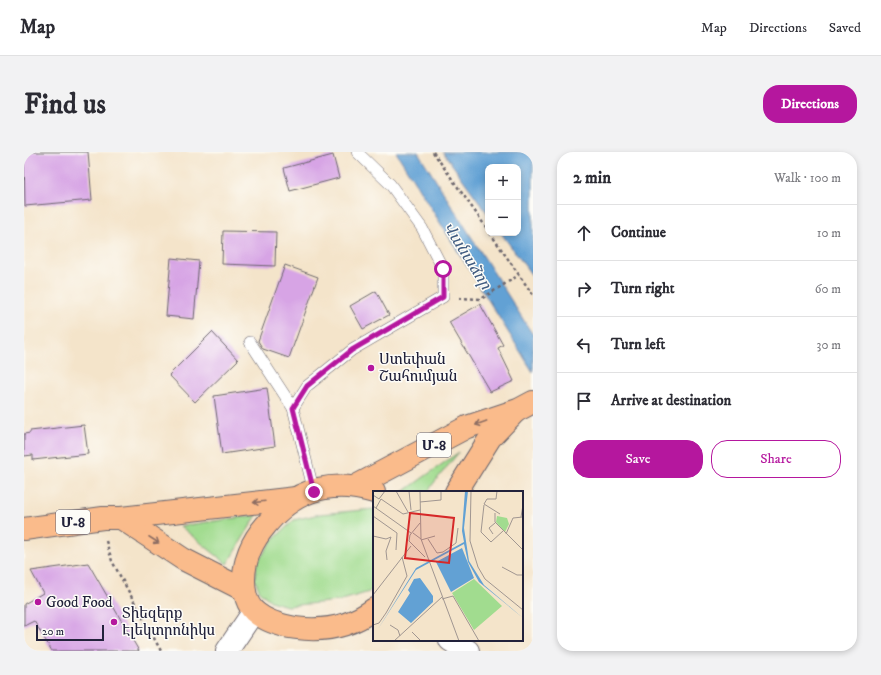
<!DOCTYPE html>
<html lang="en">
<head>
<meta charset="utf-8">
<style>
	:root { --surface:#fff; --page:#f2f2f3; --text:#2b2b33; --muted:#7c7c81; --line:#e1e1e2; --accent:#b5179e }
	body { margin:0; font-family:"IM FELL DW Pica","Noto Serif Armenian",serif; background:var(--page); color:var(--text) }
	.controls { position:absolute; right:12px; top:12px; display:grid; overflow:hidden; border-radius:8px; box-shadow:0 2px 6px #0003 }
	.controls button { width:36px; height:36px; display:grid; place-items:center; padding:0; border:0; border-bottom:1px solid var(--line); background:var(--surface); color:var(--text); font:20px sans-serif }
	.scale { position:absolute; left:12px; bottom:10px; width:68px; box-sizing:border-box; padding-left:4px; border:2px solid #22223b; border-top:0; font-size:11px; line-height:14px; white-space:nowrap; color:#22223b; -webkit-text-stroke:3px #fdfcf7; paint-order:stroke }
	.stop { position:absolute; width:12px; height:12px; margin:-9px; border:3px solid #b5179e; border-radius:50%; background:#fff }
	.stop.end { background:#b5179e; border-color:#fff; box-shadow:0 1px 4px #0008 }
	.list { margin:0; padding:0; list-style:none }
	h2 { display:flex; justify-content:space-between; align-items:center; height:52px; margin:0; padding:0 16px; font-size:17px }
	h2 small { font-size:13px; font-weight:400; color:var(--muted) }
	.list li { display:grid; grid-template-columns:26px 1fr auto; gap:12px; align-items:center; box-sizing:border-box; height:56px; padding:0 16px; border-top:1px solid var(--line) }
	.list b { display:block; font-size:15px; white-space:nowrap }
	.list em { font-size:13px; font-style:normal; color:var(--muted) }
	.actions { display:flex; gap:8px; padding:12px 16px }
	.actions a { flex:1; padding:9px 0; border:1px solid var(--accent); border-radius:16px; text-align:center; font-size:14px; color:var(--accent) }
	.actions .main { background:var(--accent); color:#fff }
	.icon { flex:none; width:22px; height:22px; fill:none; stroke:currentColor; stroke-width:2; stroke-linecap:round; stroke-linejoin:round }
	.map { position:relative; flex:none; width:509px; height:499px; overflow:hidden; border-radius:16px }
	header { display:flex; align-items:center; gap:24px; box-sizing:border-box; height:56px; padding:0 20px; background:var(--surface); border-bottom:1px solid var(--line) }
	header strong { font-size:19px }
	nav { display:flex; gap:22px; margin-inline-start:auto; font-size:14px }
	.intro { display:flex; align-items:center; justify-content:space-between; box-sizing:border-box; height:96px; padding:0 24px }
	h1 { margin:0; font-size:28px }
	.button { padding:10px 18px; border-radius:16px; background:var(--accent); color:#fff; font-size:14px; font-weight:700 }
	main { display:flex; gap:24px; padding:0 24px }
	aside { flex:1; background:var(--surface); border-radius:16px; box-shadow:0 2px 6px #0003 }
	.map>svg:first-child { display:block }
	.green { fill:#a1dc8f; stroke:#627f65 }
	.water { fill:#62a1d4; stroke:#426288 }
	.building { fill:#d7a4e5 }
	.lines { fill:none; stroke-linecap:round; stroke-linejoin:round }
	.service-casing { stroke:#6c666d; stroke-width:12 }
	.minor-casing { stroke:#6c666d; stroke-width:24 }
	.tertiary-casing { stroke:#6c666d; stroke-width:24 }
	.trunk-casing { stroke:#6c666d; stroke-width:24 }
	.path { stroke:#6c666d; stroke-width:2.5; stroke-dasharray:3 3; stroke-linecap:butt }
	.service { stroke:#fff; stroke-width:11 }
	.minor { stroke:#fff; stroke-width:22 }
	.tertiary { stroke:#fff; stroke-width:22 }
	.trunk { stroke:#fabb8b; stroke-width:22 }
	.oneway { stroke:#8e6e63 }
	.route { stroke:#b5179e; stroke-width:5 }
	.poi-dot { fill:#b5179e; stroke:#fdfcf7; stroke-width:1.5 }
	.labels { text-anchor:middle; stroke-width:3; stroke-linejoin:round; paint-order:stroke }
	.shield { fill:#fdfcf7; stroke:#646373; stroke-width:1 }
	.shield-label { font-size:14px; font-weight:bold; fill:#22223b }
	.poi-label { font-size:15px; fill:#22223b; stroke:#fdfcf7; text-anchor:start }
	.water-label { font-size:16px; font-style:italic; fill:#3f5b80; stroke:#fdfcf7 }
	.inset-road { fill:none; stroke:#a09691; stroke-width:1 }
	.view { fill:#d62828; fill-opacity:0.15; stroke:#d62828; stroke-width:2 }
	.inset-edge { fill:none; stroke:#22223b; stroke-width:2 }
</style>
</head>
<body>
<header>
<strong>Map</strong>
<nav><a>Map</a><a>Directions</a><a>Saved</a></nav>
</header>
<div class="intro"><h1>Find us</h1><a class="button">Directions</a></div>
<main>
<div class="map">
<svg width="509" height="499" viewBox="0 0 509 499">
	<rect width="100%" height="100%" fill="#fdfcf7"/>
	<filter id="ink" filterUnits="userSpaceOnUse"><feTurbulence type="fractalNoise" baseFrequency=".025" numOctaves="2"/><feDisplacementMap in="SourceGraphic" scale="8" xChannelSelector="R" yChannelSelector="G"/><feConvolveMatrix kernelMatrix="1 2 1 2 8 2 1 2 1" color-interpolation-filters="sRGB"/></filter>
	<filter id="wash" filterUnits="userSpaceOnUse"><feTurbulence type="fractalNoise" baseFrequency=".012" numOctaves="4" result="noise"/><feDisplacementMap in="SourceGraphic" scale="16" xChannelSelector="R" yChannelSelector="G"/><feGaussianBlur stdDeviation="0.9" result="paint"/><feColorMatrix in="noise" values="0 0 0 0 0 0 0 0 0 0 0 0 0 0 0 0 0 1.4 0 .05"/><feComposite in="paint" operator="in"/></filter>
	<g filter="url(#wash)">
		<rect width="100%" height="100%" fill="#f4e4ca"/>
		<!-- green -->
		<g class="green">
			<polygon points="435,300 409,332 404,340 379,340"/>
			<polygon points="350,357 350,435 345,440 315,449 263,454 247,449 236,440 231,428 233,411 248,389 270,368 296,362"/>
			<polygon points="233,363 203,412 156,374"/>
		</g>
		<!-- water -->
		<g class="water">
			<polygon points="372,0 394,0 509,183 509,220"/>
			<polygon points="419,0 509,0 509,125 477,81 494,81 494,15 464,15 464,62"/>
		</g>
		<g id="blocks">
			<!-- building -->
			<g class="building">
				<polygon points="0,0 64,0 68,48 1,54"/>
				<polygon points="309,3 315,26 266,39 260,16"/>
				<polygon points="199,79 252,80 251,114 198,112"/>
				<polygon points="147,106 175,109 170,167 142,164"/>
				<polygon points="261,113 294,125 265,206 239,197 234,189"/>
				<polygon points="352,139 365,163 339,177 326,154"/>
				<polygon points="456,152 479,193 474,196 490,229 466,240 425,170"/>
				<polygon points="188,180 214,208 171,250 145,223"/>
				<polygon points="243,236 251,294 198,302 190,244"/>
				<polygon points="60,273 64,302 9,308 9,303 0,304 0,282 6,281 6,279"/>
				<polygon points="64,411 115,499 28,499 10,469 0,474 0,452 19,441 7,419"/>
			</g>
		</g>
	</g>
	<g filter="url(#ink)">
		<use href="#blocks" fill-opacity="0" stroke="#6c666d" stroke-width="1"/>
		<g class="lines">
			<defs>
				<g id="service">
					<polyline points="226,190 269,256 290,340"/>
					<polyline points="269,256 283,234 328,198 419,145 419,117 398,76 366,32 333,0"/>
				</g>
				<polyline id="minor" points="426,488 444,499"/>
				<polyline id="tertiary" points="203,499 230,459"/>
				<g id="trunk">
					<polyline points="330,335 443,275 494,258 509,250"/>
					<path d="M 350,340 C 306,327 270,338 242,373 C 228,389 220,407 220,428 C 220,439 222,451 230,459 C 241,469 259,474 272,476 C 300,480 327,474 350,457"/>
					<polyline points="432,340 466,286 490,261"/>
					<polyline points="97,366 159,407 220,438"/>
					<polyline points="0,377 79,366 97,366 272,346"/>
				</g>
			</defs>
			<!-- service casing -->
			<use href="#service" class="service-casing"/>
			<!-- minor casing -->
			<use href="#minor" class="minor-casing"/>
			<!-- tertiary casing -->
			<use href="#tertiary" class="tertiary-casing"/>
			<!-- trunk casing -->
			<use href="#trunk" class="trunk-casing"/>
			<!-- path -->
			<g class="path">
				<polyline points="409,0 464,78"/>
				<polyline points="466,81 509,143"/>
				<polyline points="435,146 457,147 495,123"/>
				<polyline points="82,389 88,409 137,499"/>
			</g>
			<!-- service -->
			<use href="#service" class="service"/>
			<!-- minor -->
			<use href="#minor" class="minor"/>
			<!-- tertiary -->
			<use href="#tertiary" class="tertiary"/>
			<!-- trunk -->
			<use href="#trunk" class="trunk"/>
		</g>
		<!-- one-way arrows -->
		<defs><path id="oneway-shaft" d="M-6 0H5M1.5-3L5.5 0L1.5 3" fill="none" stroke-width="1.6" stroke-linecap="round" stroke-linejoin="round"/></defs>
		<g class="oneway">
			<use href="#oneway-shaft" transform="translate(457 271) rotate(160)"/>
			<use href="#oneway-shaft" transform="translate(235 350) rotate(173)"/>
			<use href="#oneway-shaft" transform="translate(130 388) rotate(33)"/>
		</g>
	</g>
	<g class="lines" filter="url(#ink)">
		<!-- route -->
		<polyline class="route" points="290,340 269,256 283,234 328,198 419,145 419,117"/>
	</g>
	<!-- markers -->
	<g class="poi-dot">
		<circle cx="347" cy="216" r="4"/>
		<circle cx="14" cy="450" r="4"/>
		<circle cx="90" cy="470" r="4"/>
	</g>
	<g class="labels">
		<!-- shield labels -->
		<g class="shield">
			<rect x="393" y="281" width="34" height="24" rx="3"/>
			<rect x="32" y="358" width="34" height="24" rx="3"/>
		</g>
		<g class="shield-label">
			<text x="410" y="298">Մ-8</text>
			<text x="49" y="375">Մ-8</text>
		</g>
		<!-- poi labels -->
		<g class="poi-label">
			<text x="355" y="212">Ստեփան<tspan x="355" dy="17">Շահումյան</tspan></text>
			<text x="22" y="455">Good Food</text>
			<text x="98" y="466">Տիեզերք<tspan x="98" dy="17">Էլեկտրոնիկս</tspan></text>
		</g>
		<!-- water labels -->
		<g class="water-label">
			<text transform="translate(444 103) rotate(58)" y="6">Վանաձոր</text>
		</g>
	</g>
	<!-- overview -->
	<g transform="translate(349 339)">
		<rect width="150" height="150" fill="#f4e4ca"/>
		<path d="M 124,25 L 134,27 L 136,33 L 132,41 L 123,31 ZM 101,88 L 129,115 L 101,139 L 79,102 Z" fill="#a1dc8f"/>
		<path d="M 92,0 L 95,0 L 91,37 L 96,70 L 111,94 L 150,127 L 106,91 L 95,71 L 91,53 L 43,79 L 5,138 L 43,77 L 91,51 L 89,40 ZM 89,57 L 101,87 L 78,101 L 63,71 ZM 47,87 L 60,105 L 60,111 L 38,132 L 25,121 L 37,102 L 35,99 L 41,88 Z" fill="#62a1d4"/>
		<path class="inset-road" d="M 23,0 L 35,21M 36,0 L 38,19M 47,0 L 48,48M 98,0 L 97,50 L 105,76 L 112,88 L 150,119M 124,0 L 123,8 L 114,8 L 111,13 L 127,23M 0,4 L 6,8 L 12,0M 47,11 L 68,9 L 68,0M 111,14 L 108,41 L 118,51 L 130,40M 0,15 L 38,42M 3,17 L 8,8 L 30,23 L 47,19M 122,22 L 122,31 L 150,59M 0,25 L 24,42 L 23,59M 148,26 L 150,14M 47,32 L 37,44 L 36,50 L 52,66M 40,42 L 48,48 L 86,150M 120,43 L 116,37 L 122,32M 133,43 L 140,27 L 150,26M 0,45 L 13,48 L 18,46 L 13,60 L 14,69M 55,48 L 64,62 L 70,61 L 83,52 L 85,37M 48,49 L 62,45M 129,76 L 144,84 L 150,84M 0,104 L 38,55M 69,108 L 80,105 L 106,150M 0,134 L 6,132 L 13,122 L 34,85 L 29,66M 17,134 L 25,139 L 27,145M 39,141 L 48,150M 21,150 L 69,106"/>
		<path class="view" d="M 37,22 L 81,27 L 76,72 L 32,67 Z"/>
		<rect width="150" height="150" class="inset-edge"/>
	</g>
</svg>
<div class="controls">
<button>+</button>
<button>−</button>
</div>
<div class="scale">20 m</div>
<div class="stop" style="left:419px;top:117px"></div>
<div class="stop end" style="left:290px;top:340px"></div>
</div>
<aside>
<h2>2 min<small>Walk · 100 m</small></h2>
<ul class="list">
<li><svg class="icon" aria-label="ahead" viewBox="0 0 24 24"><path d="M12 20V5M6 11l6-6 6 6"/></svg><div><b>Continue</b></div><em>10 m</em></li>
<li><svg class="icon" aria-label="right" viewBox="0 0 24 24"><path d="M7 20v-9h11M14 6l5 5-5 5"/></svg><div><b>Turn right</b></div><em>60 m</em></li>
<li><svg class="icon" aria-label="left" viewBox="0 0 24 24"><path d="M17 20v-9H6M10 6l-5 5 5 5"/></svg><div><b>Turn left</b></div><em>30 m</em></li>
<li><svg class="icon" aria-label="arrive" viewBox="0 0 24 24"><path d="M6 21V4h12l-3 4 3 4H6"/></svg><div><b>Arrive at destination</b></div></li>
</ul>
<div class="actions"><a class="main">Save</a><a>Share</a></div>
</aside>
</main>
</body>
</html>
